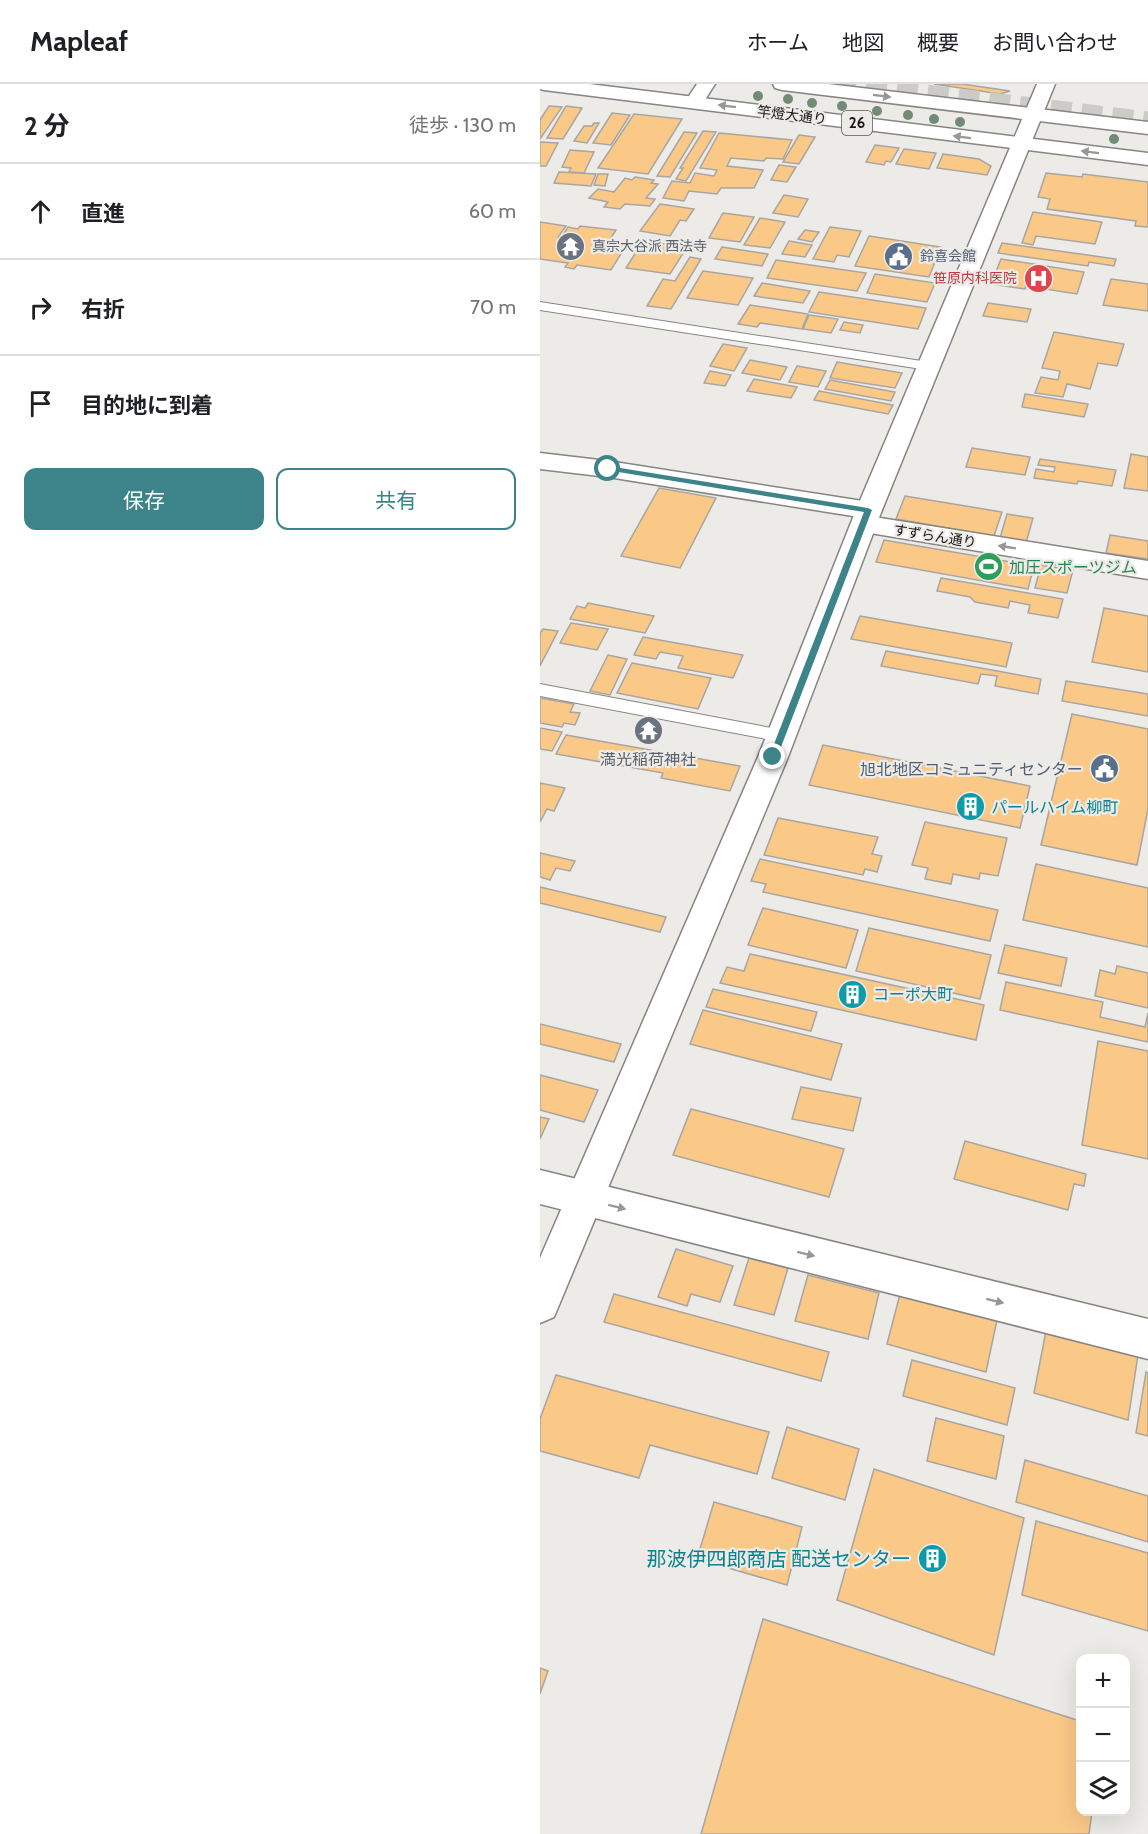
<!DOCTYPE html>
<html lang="ja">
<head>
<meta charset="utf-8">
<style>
	:root { --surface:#fff; --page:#f6f6f6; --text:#202124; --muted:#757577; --line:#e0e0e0; --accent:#3c8489 }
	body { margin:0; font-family:Cabin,"Noto Sans JP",sans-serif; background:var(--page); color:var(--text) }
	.controls { position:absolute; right:18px; bottom:18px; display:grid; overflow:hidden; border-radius:12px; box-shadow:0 6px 24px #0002 }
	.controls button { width:54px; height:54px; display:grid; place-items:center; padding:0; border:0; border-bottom:2px solid var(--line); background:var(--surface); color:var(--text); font:30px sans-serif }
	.stop { position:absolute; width:18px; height:18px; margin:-14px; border:4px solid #3c8489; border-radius:50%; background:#fff }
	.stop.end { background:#3c8489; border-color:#fff; box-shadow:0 2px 6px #0008 }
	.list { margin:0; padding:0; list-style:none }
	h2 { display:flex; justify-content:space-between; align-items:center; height:78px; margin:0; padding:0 24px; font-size:26px }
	h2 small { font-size:20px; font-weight:400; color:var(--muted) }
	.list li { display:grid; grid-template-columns:39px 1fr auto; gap:18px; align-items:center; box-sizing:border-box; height:96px; padding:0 24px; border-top:2px solid var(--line) }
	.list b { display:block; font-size:22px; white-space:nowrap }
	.list em { font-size:20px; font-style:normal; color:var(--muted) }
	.actions { display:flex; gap:12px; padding:18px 24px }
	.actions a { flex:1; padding:14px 0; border:2px solid var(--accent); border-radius:12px; text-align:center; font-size:21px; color:var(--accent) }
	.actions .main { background:var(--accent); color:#fff }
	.icon { flex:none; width:33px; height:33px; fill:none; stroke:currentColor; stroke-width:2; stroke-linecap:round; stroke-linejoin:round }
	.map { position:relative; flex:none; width:608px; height:1750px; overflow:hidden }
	header { display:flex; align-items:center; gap:36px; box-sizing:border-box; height:84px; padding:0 30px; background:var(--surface); border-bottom:2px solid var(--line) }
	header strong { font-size:28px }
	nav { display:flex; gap:33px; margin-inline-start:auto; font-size:21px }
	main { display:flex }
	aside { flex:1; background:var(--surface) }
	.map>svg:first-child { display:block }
	.building { fill:#fac987; stroke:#a8a5a2; stroke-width:1.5 }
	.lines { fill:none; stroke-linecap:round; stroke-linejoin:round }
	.highway-tunnel { stroke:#cdcbc8; stroke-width:21; stroke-dasharray:21 10; stroke-linecap:butt }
	.lane-casing { stroke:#878481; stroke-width:2 }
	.street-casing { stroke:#878481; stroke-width:3 }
	.secondary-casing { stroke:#878481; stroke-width:3 }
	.primary-casing { stroke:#878481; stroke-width:3 }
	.lane { fill:#fff; fill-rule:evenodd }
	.street { fill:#fff; fill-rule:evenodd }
	.secondary { fill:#fff; fill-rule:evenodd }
	.primary { fill:#fff; fill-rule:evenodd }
	.tree { fill:#718b77 }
	.oneway { fill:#979796 }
	.route { fill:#3c8489 }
	.labels { text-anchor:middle; stroke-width:4.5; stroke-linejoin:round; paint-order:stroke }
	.far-street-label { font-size:14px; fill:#181716; stroke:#edebe7 }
	.far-worship-label { font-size:14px; fill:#5b616d; stroke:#edebe7; text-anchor:start }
	.far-service-label { font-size:14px; fill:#4e5e75; stroke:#edebe7; text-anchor:start }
	.far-health-label { font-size:14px; fill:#be3a42; stroke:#edebe7; text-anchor:end }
	.shield { fill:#edebe7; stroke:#585755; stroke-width:1.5 }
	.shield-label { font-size:15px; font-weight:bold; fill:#181716 }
	.leisure-label { font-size:16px; fill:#27864d; stroke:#edebe7; text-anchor:start }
	.worship-label { font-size:16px; fill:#5b616d; stroke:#edebe7 }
	.service-label { font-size:16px; fill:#4e5e75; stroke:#edebe7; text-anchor:end }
	.culture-label { font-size:16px; fill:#0d838f; stroke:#edebe7; text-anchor:start }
	.near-culture-label { font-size:20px; fill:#0d838f; stroke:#edebe7; text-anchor:end }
</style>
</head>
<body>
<header>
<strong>Mapleaf</strong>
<nav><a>ホーム</a><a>地図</a><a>概要</a><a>お問い合わせ</a></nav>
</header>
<main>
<aside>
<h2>2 分<small>徒歩 · 130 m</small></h2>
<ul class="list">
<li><svg class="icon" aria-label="ahead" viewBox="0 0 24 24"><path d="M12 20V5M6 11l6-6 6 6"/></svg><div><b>直進</b></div><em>60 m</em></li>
<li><svg class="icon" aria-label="right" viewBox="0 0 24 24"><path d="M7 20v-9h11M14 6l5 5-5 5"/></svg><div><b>右折</b></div><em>70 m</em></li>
<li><svg class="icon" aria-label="arrive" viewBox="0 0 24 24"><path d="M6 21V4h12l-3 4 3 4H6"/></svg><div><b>目的地に到着</b></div></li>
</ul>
<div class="actions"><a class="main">保存</a><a>共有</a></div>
</aside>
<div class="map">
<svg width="608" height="1750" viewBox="0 0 608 1750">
	<rect width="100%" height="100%" fill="#edebe7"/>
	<!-- building -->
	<g class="building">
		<polygon points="394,0 422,0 470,7 460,10"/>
		<polygon points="9,22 22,23 0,55 0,36"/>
		<polygon points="26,22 42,24 23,55 7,54"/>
		<polygon points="72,29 90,31 71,61 53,59"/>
		<polygon points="94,30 142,35 108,90 58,84"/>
		<polygon points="54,39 59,39 47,59 34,57 44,42 52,42"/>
		<polygon points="163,47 176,48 146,97 136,95 143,84 140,84"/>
		<polygon points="144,48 157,49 130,93 117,92"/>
		<polygon points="179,49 252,56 243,75 226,74 224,77 191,74 187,82 223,86 214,104 181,104 177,110 149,107 144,117 123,114 132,97 150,99 155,89 174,92 177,86 160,84"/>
		<polygon points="259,51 275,53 259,80 243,78"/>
		<polygon points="0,58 18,59 6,82 0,82"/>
		<polygon points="335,61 359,64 351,78 346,77 344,81 326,78"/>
		<polygon points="364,65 396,69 389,85 356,80"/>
		<polygon points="30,66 54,68 44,89 29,88 31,84 22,83"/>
		<polygon points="403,70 439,75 451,82 447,91 397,84"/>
		<polygon points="239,81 256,83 247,98 231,96"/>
		<polygon points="19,88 56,90 51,102 14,99"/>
		<polygon points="506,89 542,93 543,90 608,98 608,143 595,142 596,137 507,125 510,115 498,113"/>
		<polygon points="58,90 68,90 65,102 54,101"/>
		<polygon points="95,93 114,96 111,99 118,100 106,114 115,115 110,122 85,120 80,125 64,123 68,118 49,114 58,105 74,108 85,94 92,96"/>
		<polygon points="244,111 268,115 258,133 233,129"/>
		<polygon points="120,120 154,125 146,137 140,136 130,152 100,147"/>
		<polygon points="493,128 562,138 555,160 496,152 493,161 482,159"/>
		<polygon points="183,129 214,133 200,158 169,154"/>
		<polygon points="220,134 245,138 230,164 204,161"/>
		<polygon points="0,138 26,142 18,153 21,154 28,143 38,145 40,142 76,146 69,157 59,155 56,161 69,162 71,158 87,160 71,186 37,181 34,185 25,183 28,179 0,175"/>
		<polygon points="290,143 321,147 309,173 297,171 294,178 273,175"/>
		<polygon points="265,146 279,148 272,158 258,155"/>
		<polygon points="329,152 401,163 389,193 315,182"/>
		<polygon points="103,157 147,163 130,190 86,184"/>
		<polygon points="249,157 272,161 265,173 242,170"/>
		<polygon points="462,159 576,175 574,182 549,178 548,182 458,169"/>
		<polygon points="182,163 228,170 222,182 175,175"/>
		<polygon points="150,173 161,175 131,225 107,222 123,195 135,197"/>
		<polygon points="461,175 544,188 537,210 486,202 485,205 451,200"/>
		<polygon points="236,176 326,189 317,207 227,194"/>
		<polygon points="163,187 213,194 198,221 147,214"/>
		<polygon points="335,190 395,199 387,218 327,209"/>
		<polygon points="571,195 608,200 608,227 563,221"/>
		<polygon points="222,199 270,207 263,219 214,212"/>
		<polygon points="279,208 386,224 378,245 269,228"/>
		<polygon points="448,219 491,225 487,238 443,232"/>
		<polygon points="210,221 268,230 262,245 220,239 217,243 198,240"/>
		<polygon points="269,231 298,235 291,249 263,245"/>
		<polygon points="304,238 323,241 320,249 300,246"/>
		<polygon points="514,248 584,260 577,282 558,279 550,305 527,300 523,313 495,309 501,293 518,296 520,287 502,284"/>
		<polygon points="183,260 207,264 194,287 170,282"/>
		<polygon points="210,276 247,283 240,296 202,289"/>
		<polygon points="297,278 362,289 355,304 290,294"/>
		<polygon points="257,282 286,287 278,303 249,298"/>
		<polygon points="170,287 191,291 185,302 164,299"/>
		<polygon points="214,295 257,303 251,314 207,307"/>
		<polygon points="290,296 355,308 351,317 285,305"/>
		<polygon points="279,307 353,321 348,330 274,316"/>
		<polygon points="485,310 548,320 544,333 482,323"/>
		<polygon points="432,364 490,373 485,391 426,383"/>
		<polygon points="591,370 608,373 608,407 584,404"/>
		<polygon points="500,375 576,386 572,402 538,397 537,400 494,394 496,385 514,388 515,383 498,381"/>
		<polygon points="119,404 176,414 140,484 81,472"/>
		<polygon points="365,412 462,428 454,452 356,435"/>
		<polygon points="467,430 493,434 486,459 460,454"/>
		<polygon points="570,451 608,457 608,475 566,469"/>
		<polygon points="344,456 494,482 488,505 336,478"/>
		<polygon points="501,481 533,486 527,509 495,504"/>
		<polygon points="401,494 523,515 518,534 488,529 490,521 470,517 468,524 435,518 430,513 397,507"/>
		<polygon points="48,519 114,532 105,549 30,535 37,522 45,524"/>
		<polygon points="564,524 608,532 608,588 552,578"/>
		<polygon points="320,532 472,559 466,583 311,555"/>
		<polygon points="31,539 68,545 57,566 20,559"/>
		<polygon points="3,545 18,547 0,582 0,549"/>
		<polygon points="103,553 203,571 193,594 138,584 143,572 120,568 116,575 94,571"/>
		<polygon points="346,567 501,595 498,610 455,602 457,592 441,590 438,600 341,582"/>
		<polygon points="68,571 87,575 70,611 50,607"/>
		<polygon points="92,579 171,594 158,625 77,609"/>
		<polygon points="526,597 608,610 608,632 522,617"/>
		<polygon points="0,614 34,620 30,628 40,629 35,641 24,639 22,643 0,639"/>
		<polygon points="532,630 608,645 608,725 597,781 501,761"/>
		<polygon points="0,644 22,648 12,667 0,665"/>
		<polygon points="26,651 200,682 190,707 121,694 123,689 16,670"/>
		<polygon points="283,661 490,702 480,744 269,701"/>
		<polygon points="0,699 25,704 14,727 7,725 0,738"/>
		<polygon points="238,734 338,753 332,770 342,772 337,788 325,785 323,791 224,771"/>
		<polygon points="385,738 467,754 458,792 440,789 439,795 413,790 411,800 385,795 388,784 372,781"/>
		<polygon points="0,769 35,777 30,787 16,784 10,796 0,793"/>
		<polygon points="220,775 458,826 450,857 223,808 226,800 211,797"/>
		<polygon points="496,780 608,804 608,863 483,836"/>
		<polygon points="0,803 126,833 120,848 0,819"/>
		<polygon points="223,824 318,846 306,884 208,861"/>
		<polygon points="329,844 451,871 440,915 316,887"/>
		<polygon points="465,861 527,874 521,902 458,889"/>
		<polygon points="210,870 444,921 436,956 180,899 187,883 204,887"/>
		<polygon points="577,882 608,889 608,924 555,912 560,886 575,890"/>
		<polygon points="466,898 563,918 560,933 605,943 608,929 608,958 460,926"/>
		<polygon points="173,905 277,928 271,947 166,923"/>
		<polygon points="163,926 302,960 291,996 150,960"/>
		<polygon points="0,940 81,960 74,978 0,960"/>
		<polygon points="558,957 608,967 608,1075 542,1061"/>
		<polygon points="0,991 58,1006 44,1038 0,1026"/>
		<polygon points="261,1003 321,1014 313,1047 252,1035"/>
		<polygon points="151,1025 304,1065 289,1113 133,1071"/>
		<polygon points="0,1033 9,1035 0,1055"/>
		<polygon points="425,1057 546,1090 544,1102 534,1100 528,1126 414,1095"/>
		<polygon points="136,1165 193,1182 180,1218 151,1210 147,1222 118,1213"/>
		<polygon points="209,1174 248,1184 234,1231 194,1221"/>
		<polygon points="268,1191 339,1209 328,1255 255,1237"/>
		<polygon points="74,1210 289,1268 281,1297 64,1238"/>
		<polygon points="360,1210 457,1236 446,1288 347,1260"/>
		<polygon points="506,1247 598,1271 588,1336 494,1309"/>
		<polygon points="372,1276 475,1304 467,1341 363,1312"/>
		<polygon points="606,1288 608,1289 608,1352 596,1349"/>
		<polygon points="16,1291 229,1348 217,1390 110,1361 99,1394 0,1367 0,1335"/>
		<polygon points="396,1334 464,1352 456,1395 387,1377"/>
		<polygon points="247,1343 319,1365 305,1416 232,1394"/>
		<polygon points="485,1376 608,1412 608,1458 476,1418"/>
		<polygon points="334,1385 484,1434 454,1571 297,1516"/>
		<polygon points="174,1418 262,1443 247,1501 157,1475"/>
		<polygon points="496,1437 608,1469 608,1547 482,1511"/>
		<polygon points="223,1535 540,1637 540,1728 552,1728 549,1750 161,1750"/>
		<polygon points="0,1584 8,1587 0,1610"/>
	</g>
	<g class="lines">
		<!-- highway-tunnel -->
		<polyline class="highway-tunnel" points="295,0 608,38"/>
		<defs>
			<g id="lane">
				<polygon points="0,218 388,278 395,282 388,286 0,226"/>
				<polygon points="0,600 242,646 248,647 251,652 248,657 242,658 0,612"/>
			</g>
			<g id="street">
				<polygon points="0,369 68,377 329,418 338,420 342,426 338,432 334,433 608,477 608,495 324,448 315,446 311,440 315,434 319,433 68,393 0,385"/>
				<polygon points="0,1086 608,1235 608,1275 0,1120"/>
			</g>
			<g id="secondary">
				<polygon points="157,0 175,0 161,22 147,22 145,18"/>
				<polygon points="497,0 515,0 342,426 248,673 14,1233 0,1239 0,1174 218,673 316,426"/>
			</g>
			<g id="primary">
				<polygon points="0,0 49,0 608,69 608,81 4,6 0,5"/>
				<polygon points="233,0 288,0 608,38 608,50 242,6 235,4"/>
			</g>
		</defs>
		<!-- lane casing -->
		<use href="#lane" class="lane-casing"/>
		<!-- street casing -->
		<use href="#street" class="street-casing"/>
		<!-- secondary casing -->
		<use href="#secondary" class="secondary-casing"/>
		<!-- primary casing -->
		<use href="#primary" class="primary-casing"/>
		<!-- lane -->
		<use href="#lane" class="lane"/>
		<!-- street -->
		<use href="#street" class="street"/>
		<!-- secondary -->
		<use href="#secondary" class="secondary"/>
		<!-- primary -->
		<use href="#primary" class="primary"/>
	</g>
	<!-- trees -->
	<g class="tree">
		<circle cx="218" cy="12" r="5"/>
		<circle cx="248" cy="15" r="5"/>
		<circle cx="272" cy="19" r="5"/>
		<circle cx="302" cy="22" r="5"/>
		<circle cx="337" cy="27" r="5"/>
		<circle cx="368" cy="31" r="5"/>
		<circle cx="394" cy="35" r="5"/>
		<circle cx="420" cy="38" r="5"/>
		<circle cx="574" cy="55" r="5"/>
	</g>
	<!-- one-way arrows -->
	<defs><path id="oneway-solid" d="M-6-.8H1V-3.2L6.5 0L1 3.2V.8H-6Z" transform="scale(1.5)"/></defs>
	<g class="oneway">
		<use href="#oneway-solid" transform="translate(342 12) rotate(7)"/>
		<use href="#oneway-solid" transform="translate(187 22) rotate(-173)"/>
		<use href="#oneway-solid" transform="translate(422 53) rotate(-173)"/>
		<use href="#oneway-solid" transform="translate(550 68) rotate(-173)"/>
		<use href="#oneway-solid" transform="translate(467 463) rotate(-171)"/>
		<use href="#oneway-solid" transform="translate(77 1123) rotate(14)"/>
		<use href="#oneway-solid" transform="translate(266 1170) rotate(14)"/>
		<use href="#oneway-solid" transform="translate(455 1217) rotate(14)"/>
	</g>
	<!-- route -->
	<polygon class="route" points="68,382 328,424 332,426 236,676 230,676 229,673 324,428 66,386 65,385"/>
	<!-- icons -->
	<defs>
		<symbol id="temple-disc" viewBox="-11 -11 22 22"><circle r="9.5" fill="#6b7280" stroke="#edebe7"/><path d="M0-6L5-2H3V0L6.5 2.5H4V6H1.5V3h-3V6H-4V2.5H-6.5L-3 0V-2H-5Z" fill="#fff"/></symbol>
		<symbol id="civic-disc" viewBox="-11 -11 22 22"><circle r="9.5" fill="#5c6f8a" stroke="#edebe7"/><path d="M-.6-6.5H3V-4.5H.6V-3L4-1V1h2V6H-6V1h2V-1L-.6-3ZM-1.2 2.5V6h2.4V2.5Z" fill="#fff"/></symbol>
		<symbol id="hospital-disc" viewBox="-11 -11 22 22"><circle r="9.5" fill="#e0444e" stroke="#edebe7"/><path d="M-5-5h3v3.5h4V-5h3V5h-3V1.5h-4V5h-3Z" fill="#fff"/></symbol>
		<symbol id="stadium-disc" viewBox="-11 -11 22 22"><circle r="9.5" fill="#2e9e5b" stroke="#edebe7"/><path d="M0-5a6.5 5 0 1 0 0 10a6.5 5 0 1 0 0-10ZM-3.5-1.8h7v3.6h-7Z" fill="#fff"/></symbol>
		<symbol id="building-disc" viewBox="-11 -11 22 22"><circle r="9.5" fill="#0f9aa8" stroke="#edebe7"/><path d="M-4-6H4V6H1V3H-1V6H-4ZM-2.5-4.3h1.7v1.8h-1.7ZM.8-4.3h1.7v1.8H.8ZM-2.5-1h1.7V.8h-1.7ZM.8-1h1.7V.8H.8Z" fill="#fff"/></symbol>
	</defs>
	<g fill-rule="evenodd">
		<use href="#temple-disc" x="14" y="146" width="33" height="33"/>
		<use href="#civic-disc" x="342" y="156" width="33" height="33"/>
		<use href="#hospital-disc" x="482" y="178" width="33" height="33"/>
		<use href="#stadium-disc" x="432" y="466" width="33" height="33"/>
		<use href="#temple-disc" x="92" y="630" width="33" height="33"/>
		<use href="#civic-disc" x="548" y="668" width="33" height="33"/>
		<use href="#building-disc" x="414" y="706" width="33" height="33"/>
		<use href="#building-disc" x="296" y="894" width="33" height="33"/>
		<use href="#building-disc" x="376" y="1458" width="33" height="33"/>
	</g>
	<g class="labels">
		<!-- far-street labels -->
		<g class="far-street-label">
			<text transform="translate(252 31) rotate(7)" y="5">竿燈大通り</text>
			<text transform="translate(395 452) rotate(9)" y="5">すずらん通り</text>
		</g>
		<!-- far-worship labels -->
		<g class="far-worship-label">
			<text x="52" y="167">真宗大谷派 西法寺</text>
		</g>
		<!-- far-service labels -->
		<g class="far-service-label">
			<text x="380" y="177">鈴喜会館</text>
		</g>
		<!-- far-health labels -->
		<g class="far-health-label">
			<text x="477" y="199">笹原内科医院</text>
		</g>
		<!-- shield labels -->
		<rect class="shield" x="302" y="27" width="30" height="24" rx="4.5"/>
		<g class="shield-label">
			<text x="317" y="44">26</text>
		</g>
		<!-- leisure labels -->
		<g class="leisure-label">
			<text x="469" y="489">加圧スポーツジム</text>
		</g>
		<!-- worship labels -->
		<g class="worship-label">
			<text x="108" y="681">満光稲荷神社</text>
		</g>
		<!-- service labels -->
		<g class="service-label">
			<text x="543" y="691">旭北地区コミュニティセンター</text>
		</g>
		<!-- culture labels -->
		<g class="culture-label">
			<text x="451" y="729">パールハイム柳町</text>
			<text x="333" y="916">コーポ大町</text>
		</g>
		<!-- near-culture labels -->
		<g class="near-culture-label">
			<text x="371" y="1482">那波伊四郎商店 配送センター</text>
		</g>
	</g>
</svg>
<div class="controls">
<button>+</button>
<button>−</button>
<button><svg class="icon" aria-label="layers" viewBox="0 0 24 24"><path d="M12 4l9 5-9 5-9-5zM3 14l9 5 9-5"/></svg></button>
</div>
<div class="stop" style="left:68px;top:385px"></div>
<div class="stop end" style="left:233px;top:673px"></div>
</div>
</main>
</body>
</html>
